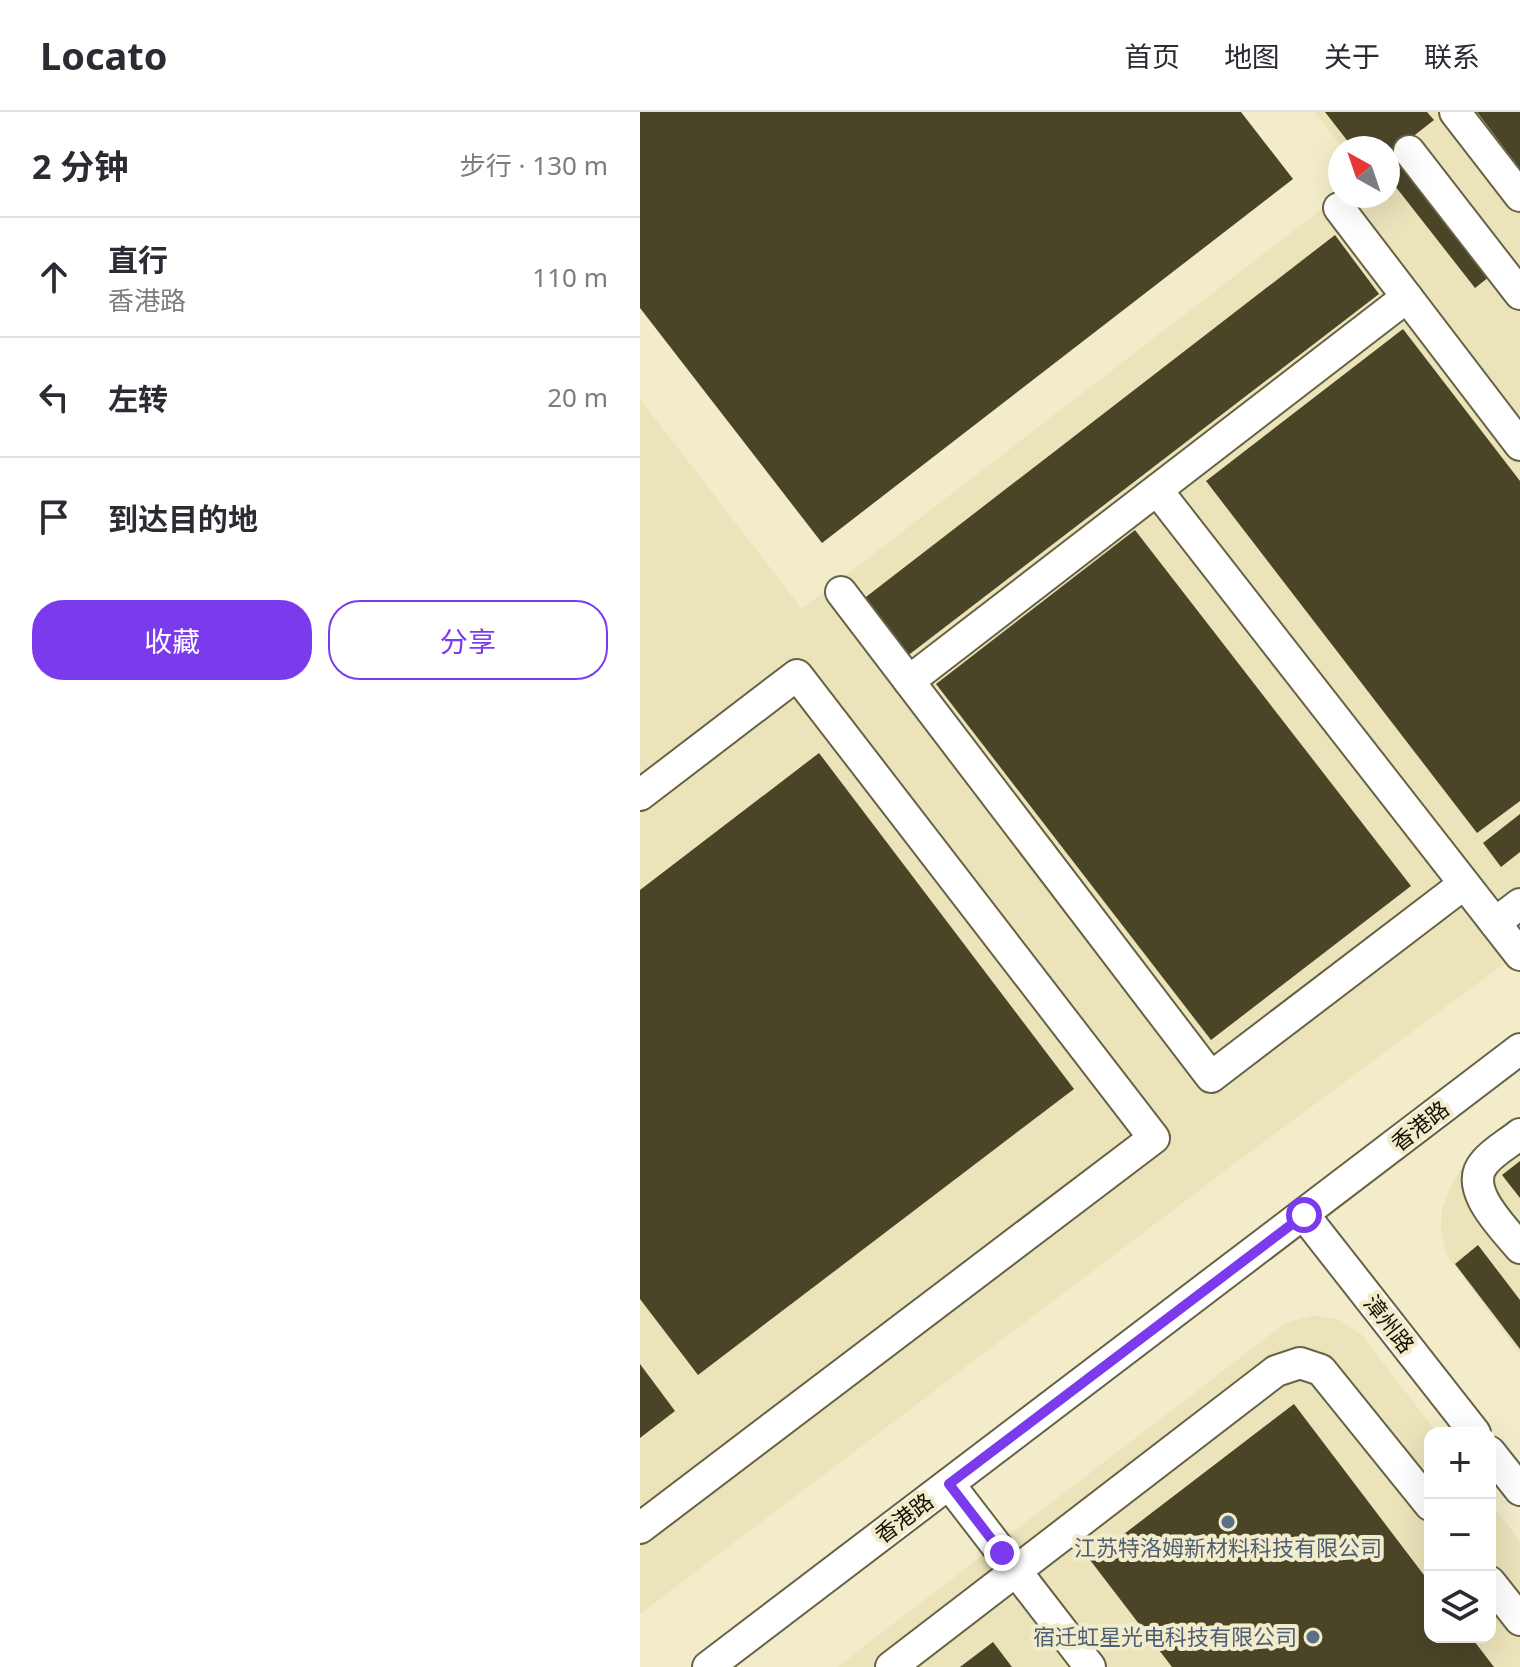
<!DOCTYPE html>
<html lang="zh">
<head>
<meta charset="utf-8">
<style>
	:root { --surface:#fff; --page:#f2f2f3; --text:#2b2b33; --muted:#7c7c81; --line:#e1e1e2; --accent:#7c3aed }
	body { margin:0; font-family:"Noto Sans","Noto Sans SC",sans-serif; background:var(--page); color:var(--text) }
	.controls { position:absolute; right:24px; bottom:24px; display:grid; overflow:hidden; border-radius:16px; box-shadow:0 8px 32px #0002 }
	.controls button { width:72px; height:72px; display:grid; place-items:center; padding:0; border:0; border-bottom:2px solid var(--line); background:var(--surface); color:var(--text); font:40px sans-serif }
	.compass { position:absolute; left:688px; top:24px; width:72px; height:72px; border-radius:50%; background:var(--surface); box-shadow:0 8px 32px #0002; rotate:320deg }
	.stop { position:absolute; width:24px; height:24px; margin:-18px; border:6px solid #7c3aed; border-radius:50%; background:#fff }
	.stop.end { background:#7c3aed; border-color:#fff; box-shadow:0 2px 8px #0008 }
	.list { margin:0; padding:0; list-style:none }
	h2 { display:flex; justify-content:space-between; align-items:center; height:104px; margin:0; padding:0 32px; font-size:34px }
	h2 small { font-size:26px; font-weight:400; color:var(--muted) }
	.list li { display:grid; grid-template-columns:52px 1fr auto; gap:24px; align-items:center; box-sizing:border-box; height:120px; padding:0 32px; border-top:2px solid var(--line) }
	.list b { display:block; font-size:30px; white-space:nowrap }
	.list p { margin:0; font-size:26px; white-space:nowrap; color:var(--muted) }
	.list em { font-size:26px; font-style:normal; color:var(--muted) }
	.actions { display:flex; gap:16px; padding:24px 32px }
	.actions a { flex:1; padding:18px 0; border:2px solid var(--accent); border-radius:32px; text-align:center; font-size:28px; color:var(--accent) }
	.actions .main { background:var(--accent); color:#fff }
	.icon { flex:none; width:44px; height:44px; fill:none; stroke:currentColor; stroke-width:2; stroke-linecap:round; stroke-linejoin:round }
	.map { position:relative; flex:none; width:880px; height:1555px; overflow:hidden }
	header { display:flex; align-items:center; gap:48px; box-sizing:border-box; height:112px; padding:0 40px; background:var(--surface); border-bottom:2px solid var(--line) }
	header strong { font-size:38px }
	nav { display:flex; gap:44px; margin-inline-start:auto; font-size:28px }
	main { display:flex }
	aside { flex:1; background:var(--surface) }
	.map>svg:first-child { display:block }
	.built { fill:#ebe3ba }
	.building { fill:#4b4528 }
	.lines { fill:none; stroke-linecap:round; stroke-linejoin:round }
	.minor-casing { stroke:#686245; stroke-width:34 }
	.minor { stroke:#fff; stroke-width:30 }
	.route { stroke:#7c3aed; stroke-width:10 }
	.service-dot { fill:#5c6f8a; stroke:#f2eccb; stroke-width:3 }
	.labels { text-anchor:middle; stroke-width:8; stroke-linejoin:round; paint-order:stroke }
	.street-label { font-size:22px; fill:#141106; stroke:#f2eccb }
	.service-label { font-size:22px; fill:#4e5e75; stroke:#f2eccb }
</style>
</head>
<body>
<header>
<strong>Locato</strong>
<nav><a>首页</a><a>地图</a><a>关于</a><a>联系</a></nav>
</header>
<main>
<aside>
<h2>2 分钟<small>步行 · 130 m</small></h2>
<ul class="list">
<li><svg class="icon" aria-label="ahead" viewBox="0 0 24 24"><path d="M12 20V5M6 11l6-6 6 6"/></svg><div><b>直行</b><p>香港路</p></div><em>110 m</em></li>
<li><svg class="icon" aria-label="left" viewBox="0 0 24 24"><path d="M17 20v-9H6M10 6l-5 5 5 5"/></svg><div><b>左转</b></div><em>20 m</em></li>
<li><svg class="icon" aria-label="arrive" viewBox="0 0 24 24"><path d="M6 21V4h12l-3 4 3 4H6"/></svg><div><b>到达目的地</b></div></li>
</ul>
<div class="actions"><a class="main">收藏</a><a>分享</a></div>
</aside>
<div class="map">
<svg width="880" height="1555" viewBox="0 0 880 1555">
	<rect width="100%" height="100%" fill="#f2eccb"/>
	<!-- built -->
	<g class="built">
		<polygon points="674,0 880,0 880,840 590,1055 0,1502 0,287 162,497 700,83 748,84 748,36 703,36"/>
		<polygon points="880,1009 880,1242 806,1142 801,1119 802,1096 812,1072 823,1053"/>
		<polygon points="674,1203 700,1208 722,1223 797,1321 790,1321 790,1525 850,1525 850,1390 880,1429 880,1555 197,1555 644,1212"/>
	</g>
	<!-- building -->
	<g class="building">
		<polygon points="0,0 601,0 653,67 182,431 0,196"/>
		<polygon points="685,0 787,0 794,8 757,37 854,161 835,176 748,65 748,36 713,36"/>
		<polygon points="837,0 880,0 880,57"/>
		<polygon points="695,123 739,182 266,545 222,488"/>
		<polygon points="763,217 880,369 880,689 837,721 566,369"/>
		<polygon points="495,418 771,774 571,928 296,572"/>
		<polygon points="179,641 434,977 58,1263 0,1187 0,778"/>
		<polygon points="880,702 880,740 861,755 843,731"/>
		<polygon points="880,1049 880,1086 862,1063"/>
		<polygon points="838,1133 880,1188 880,1237 815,1152"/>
		<polygon points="0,1252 35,1299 0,1326"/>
		<polygon points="654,1292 790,1471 790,1525 831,1525 854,1555 532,1555 450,1448"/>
		<polygon points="353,1530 372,1555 320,1555"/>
	</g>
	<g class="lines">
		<defs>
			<g id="minor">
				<polyline points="815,0 880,84"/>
				<polyline points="769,39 880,182"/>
				<polyline points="699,96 880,333"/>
				<polyline points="517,378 880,843"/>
				<polyline points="201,480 571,965 824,772"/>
				<polyline points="269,569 767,185"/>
				<polyline points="0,683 157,563 514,1026 0,1416"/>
				<polyline points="855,811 880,792"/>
				<path d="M 880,1022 C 869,1031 854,1039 845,1050 C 821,1076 864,1116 880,1136"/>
				<polyline points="664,1103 835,1321"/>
				<polyline points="850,1340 880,1378"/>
				<polyline points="309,1372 450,1555"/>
				<polyline points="850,1470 880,1508"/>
				<polyline points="68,1555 880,937"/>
				<polyline points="251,1555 636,1259 660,1251 681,1258 790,1393"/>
			</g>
		</defs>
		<!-- minor casing -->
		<use href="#minor" class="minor-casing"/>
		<!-- minor -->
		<use href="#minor" class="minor"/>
	</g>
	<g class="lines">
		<!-- route -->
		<polyline class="route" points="362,1441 309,1372 664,1103"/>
	</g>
	<!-- markers -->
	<g class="service-dot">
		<circle cx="588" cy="1410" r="8"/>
		<circle cx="673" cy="1525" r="8"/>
	</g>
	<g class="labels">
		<!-- street labels -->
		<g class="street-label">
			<text transform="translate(780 1014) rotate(-38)" y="8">香港路</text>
			<text transform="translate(749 1212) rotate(52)" y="8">漳州路</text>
			<text transform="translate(264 1406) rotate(-37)" y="8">香港路</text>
		</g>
		<!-- service labels -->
		<g class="service-label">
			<text x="588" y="1444">江苏特洛姆新材料科技有限公司</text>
			<text x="657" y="1533" text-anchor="end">宿迁虹星光电科技有限公司</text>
		</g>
	</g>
</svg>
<div class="controls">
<button>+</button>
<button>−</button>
<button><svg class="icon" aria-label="layers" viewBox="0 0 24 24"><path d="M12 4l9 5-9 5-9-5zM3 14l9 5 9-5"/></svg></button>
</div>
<svg class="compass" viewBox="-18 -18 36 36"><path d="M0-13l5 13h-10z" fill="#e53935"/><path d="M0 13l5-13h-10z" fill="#7c7c81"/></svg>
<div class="stop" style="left:664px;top:1103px"></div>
<div class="stop end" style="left:362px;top:1441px"></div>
</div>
</main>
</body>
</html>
